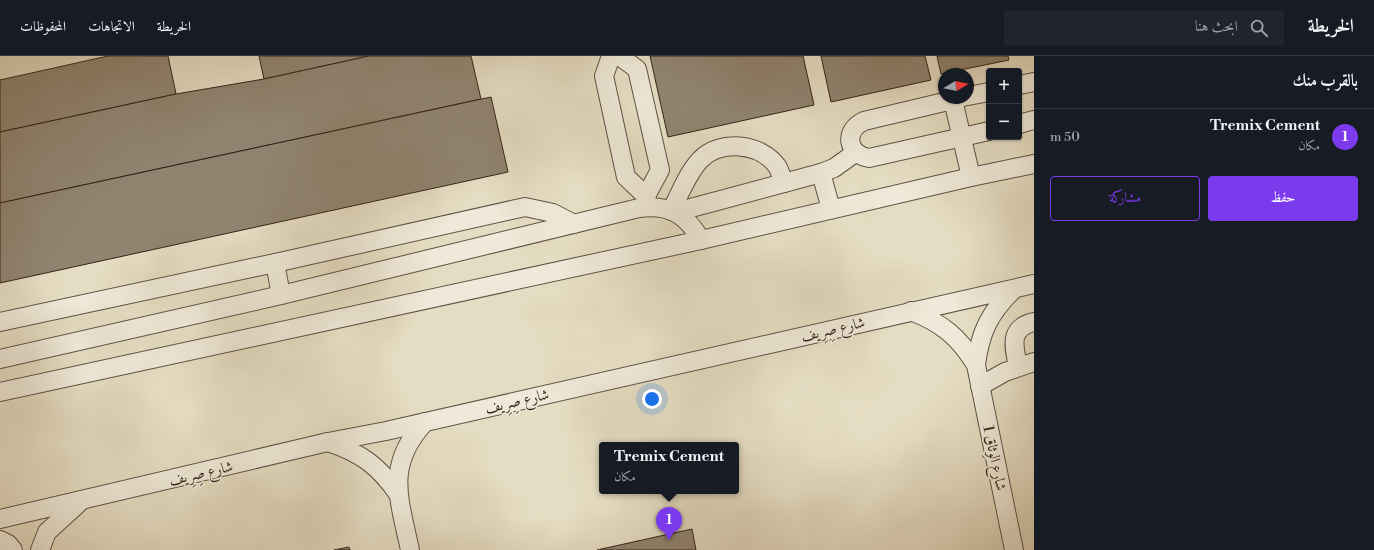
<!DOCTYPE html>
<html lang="ar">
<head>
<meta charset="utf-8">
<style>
	:root { --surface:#171b24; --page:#20242c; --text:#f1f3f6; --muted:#9ea1a6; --line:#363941; --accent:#7c3aed }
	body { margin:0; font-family:"Libre Bodoni",Amiri,serif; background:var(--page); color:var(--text); direction:rtl }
	.controls { position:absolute; right:12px; top:12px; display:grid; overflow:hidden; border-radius:4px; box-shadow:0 1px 3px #0004 }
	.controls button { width:36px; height:36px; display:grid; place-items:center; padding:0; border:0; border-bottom:1px solid var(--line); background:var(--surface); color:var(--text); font:20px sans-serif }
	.compass { position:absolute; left:938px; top:12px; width:36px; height:36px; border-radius:50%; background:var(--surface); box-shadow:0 1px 3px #0004; rotate:80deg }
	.you { position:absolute; left:652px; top:343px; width:14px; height:14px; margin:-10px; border:3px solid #fff; border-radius:50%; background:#1a73e8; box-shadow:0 0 0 6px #1a73e833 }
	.badge { display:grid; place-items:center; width:26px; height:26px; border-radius:50%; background:var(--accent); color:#fff; font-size:13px; font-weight:700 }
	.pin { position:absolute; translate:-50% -33px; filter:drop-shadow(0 1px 2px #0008) }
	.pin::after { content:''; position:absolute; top:21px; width:14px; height:12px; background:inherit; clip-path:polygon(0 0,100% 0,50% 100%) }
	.popup { position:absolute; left:599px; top:386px; width:140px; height:52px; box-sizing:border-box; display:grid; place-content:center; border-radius:4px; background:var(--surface); filter:drop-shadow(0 1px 3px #0005); font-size:13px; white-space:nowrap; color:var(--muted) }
	.popup b { font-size:15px; color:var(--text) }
	.popup::after { content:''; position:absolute; left:50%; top:100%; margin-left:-8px; border:8px solid transparent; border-top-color:var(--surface) }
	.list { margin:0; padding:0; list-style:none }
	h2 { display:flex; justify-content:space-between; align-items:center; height:52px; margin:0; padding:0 16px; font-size:17px }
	h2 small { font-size:13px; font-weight:400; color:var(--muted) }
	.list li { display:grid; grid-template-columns:26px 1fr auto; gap:12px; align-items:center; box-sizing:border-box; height:56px; padding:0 16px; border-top:1px solid var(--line) }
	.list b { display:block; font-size:15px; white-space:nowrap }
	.list p { margin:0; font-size:13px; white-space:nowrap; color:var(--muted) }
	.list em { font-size:13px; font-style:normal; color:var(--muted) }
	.actions { display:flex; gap:8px; padding:12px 16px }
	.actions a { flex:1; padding:9px 0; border:1px solid var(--accent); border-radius:4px; text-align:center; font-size:14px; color:var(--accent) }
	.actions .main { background:var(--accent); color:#fff }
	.icon { flex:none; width:22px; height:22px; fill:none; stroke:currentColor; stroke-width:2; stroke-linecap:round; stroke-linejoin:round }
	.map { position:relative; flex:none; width:1034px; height:494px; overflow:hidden; direction:ltr }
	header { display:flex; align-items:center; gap:24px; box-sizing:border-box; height:56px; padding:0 20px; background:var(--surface); border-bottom:1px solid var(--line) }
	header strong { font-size:19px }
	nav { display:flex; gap:22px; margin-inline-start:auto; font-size:14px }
	.search { width:280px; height:36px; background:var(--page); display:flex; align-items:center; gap:10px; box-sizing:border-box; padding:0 14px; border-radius:4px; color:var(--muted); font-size:15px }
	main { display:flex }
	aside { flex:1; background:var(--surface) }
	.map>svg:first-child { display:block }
	.building { fill:#908471; stroke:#332419 }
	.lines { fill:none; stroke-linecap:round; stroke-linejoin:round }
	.minor-casing { stroke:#605244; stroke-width:20 }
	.minor { stroke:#eee9d8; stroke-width:18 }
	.labels { text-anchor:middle; stroke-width:3; stroke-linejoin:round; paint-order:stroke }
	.street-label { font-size:15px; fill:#332419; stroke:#eee9d8 }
</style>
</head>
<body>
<header>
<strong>الخريطة</strong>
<div class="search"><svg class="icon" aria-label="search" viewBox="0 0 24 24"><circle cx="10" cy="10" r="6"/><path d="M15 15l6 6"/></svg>ابحث هنا</div>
<nav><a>الخريطة</a><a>الاتجاهات</a><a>المحفوظات</a></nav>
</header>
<main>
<aside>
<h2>بالقرب منك<small></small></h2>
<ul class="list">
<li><span class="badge">1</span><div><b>Tremix Cement</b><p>مكان</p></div><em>50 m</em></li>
</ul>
<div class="actions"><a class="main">حفظ</a><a>مشاركة</a></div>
</aside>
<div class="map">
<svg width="1034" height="494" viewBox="0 0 1034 494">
	<rect width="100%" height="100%" fill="#e5ddc3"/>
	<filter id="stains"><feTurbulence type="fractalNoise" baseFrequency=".005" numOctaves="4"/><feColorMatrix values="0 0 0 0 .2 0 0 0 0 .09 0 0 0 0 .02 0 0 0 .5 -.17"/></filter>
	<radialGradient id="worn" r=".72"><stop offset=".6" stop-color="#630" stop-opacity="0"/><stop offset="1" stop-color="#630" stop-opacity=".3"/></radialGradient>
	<!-- building -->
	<g class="building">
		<polygon points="108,0 168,0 176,38 0,76 0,24"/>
		<polygon points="259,0 369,0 264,23"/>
		<polygon points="369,0 471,0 481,43 0,147 0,76 176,38 264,23"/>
		<polygon points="650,0 803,0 814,49 668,81"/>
		<polygon points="821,0 925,0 931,24 831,46"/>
		<polygon points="937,0 1008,0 1009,4 941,18"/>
		<polygon points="491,41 508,116 0,227 0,147"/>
		<polygon points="692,473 696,494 597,494"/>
		<polygon points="349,491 350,494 334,494"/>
	</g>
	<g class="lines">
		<defs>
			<g id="minor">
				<polyline points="611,0 604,20 626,121 646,140 648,151"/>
				<polyline points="619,0 637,13 660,114 646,140"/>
				<polyline points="1019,29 1034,26"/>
				<polyline points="968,40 989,36"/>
				<path d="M 961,42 L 864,65 C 843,75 847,98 869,102 L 989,75"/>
				<polyline points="953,44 971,121"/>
				<polyline points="1019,68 1034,64"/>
				<polyline points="821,117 831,153"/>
				<path d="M 671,155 C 680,138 687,118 700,104 C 720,83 760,87 777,110 C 780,115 782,122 784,127"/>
				<polyline points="676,156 821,117 834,112 855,97"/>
				<polyline points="275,207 281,239"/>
				<path d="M 911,255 C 942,267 959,281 976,309 L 1014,494"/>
				<polyline points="0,266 275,207 525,151 553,157 574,168"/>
				<path d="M 0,303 L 281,239 L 639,152 C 669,148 686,158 701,184"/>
				<path d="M 976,309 C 980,276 990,256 1014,233"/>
				<path d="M 1018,310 C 1014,291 1008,272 1034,266"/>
				<polyline points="980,330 1005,316 1034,306"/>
				<polyline points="0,336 701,184 971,121 1034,108"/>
				<path d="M 328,386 C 361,397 379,410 398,438"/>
				<polyline points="0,463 328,386 386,375 1034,228"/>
				<polyline points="0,484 8,488 13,494"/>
				<polyline points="40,494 47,476 81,445"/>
				<path d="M 410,494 C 399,442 385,409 425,366"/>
			</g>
		</defs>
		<!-- minor casing -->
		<use href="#minor" class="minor-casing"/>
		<!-- minor -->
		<use href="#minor" class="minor"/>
	</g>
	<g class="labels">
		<!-- street labels -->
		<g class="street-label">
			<text transform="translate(833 273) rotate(-13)" y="5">شارع صِرِيف</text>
			<text transform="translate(517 345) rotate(-13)" y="5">شارع صِرِيف</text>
			<text transform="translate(995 402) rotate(78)" y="5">شارع الوِثاق 1</text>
			<text transform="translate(201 417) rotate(-13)" y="5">شارع صِرِيف</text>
		</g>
	</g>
	<rect width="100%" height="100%" filter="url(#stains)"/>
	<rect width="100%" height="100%" fill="url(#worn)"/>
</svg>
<div class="controls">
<button>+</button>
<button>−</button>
</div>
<svg class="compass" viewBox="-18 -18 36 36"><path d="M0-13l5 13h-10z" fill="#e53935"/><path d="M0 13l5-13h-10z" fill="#9ea1a6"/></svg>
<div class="you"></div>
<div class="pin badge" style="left:669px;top:484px">1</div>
<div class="popup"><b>Tremix Cement</b>مكان</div>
</div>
</main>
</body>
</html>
